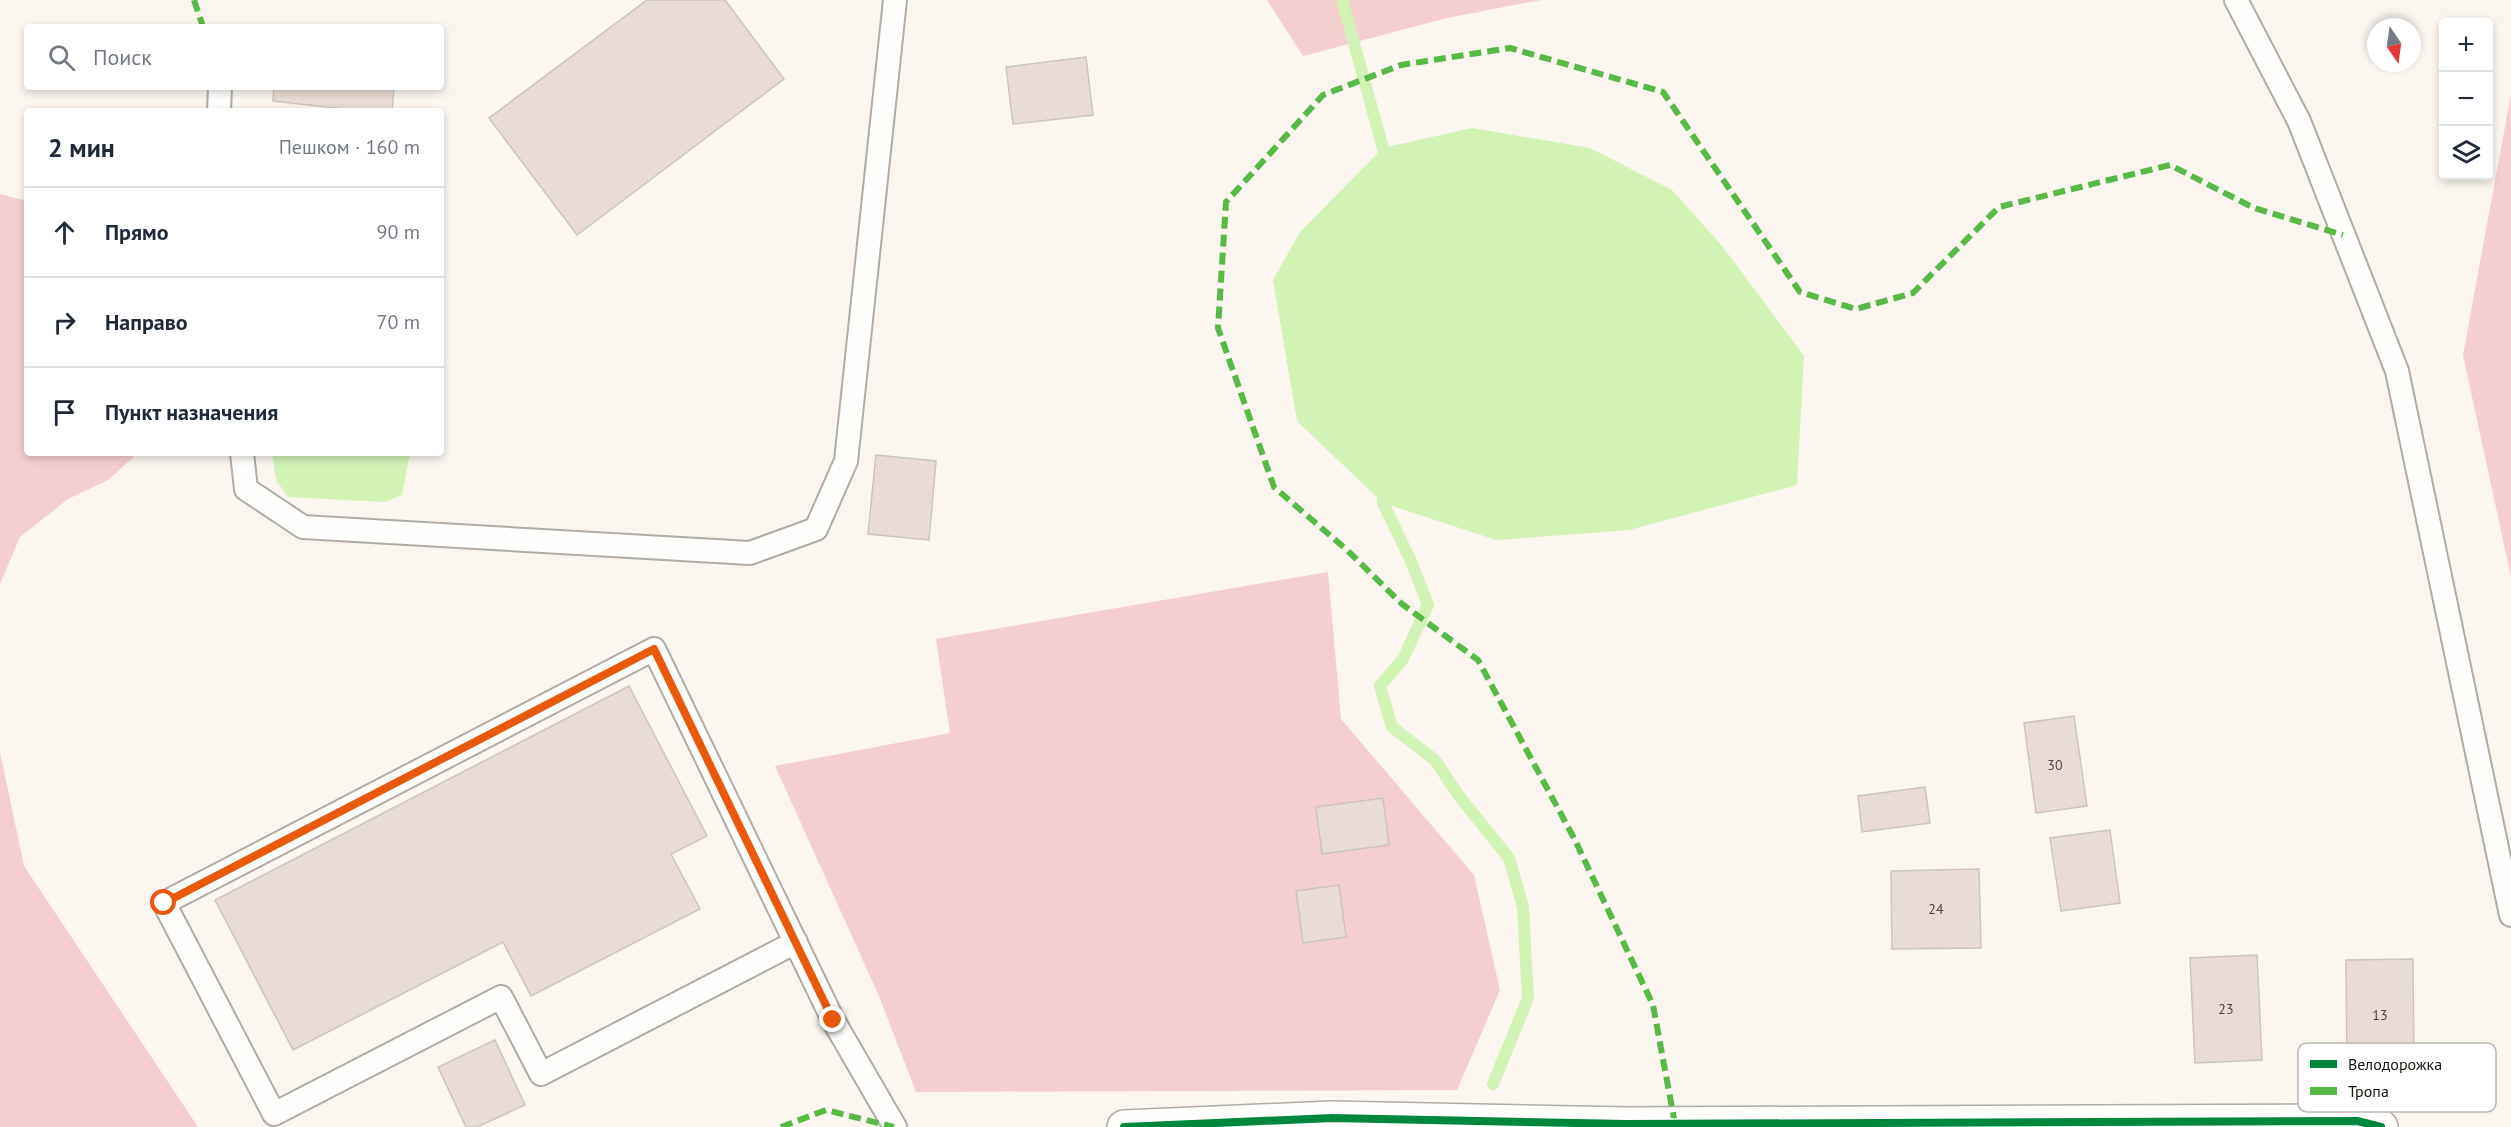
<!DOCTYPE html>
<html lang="ru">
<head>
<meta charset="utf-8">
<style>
	:root { --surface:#fff; --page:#f6f6f7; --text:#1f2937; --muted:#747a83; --line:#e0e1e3 }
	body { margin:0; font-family:"PT Sans",sans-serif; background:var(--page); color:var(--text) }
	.controls { position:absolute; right:18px; top:18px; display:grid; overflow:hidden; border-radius:6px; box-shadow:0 3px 9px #0003 }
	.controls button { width:54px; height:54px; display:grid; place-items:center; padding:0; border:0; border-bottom:2px solid var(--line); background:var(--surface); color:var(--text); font:30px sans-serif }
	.compass { position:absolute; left:2367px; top:18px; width:54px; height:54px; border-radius:50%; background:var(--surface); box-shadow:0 3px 9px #0003; rotate:167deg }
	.stop { position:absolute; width:18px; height:18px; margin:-14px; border:4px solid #ea580c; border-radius:50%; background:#fff }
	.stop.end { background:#ea580c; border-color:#fff; box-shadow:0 2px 6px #0008 }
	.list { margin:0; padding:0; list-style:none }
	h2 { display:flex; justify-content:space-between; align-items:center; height:78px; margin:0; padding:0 24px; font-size:26px }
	h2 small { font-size:20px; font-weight:400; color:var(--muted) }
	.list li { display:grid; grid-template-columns:39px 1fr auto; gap:18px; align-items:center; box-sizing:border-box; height:90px; padding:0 24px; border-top:2px solid var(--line) }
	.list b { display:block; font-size:22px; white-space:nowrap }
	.list em { font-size:20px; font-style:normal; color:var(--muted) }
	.icon { flex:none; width:33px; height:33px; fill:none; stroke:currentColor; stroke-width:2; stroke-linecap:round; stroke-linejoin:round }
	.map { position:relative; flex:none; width:2511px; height:1127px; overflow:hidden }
	.search { position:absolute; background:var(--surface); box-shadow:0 3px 9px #0003; left:24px; top:24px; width:420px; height:66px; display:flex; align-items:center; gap:15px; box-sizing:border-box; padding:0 21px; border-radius:6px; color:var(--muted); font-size:22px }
	.panel { position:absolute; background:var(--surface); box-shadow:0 3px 9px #0003; left:24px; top:108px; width:420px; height:348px; border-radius:6px }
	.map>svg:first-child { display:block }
	.green { fill:#f4cfd0 }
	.water { fill:#d2f2b6 }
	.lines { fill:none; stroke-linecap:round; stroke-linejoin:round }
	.stream { stroke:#d2f2b6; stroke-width:12 }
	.building { fill:#e9dcd4; stroke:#cbc4c0; stroke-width:1.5 }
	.service-casing { stroke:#b0aba5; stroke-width:26 }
	.minor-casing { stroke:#b0aba5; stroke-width:36 }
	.service { stroke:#fefefd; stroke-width:22 }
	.minor { stroke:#fefefd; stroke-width:33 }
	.quiet { stroke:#58b947; stroke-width:6; stroke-dasharray:12 6; stroke-linecap:butt }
	.cycleway-casing { stroke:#fff; stroke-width:11 }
	.cycleway { stroke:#00873e; stroke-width:8 }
	.route { stroke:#ea580c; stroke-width:8 }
	.labels { text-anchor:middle; stroke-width:4.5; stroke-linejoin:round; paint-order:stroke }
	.number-label { font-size:14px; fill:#4e4640 }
	.key { fill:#fff; stroke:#bab8b6; stroke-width:1.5 }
	.key-label { font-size:16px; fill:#19130d }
</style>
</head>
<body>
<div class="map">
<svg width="2511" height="1127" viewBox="0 0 2511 1127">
	<rect width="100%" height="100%" fill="#faf5ef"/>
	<!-- green -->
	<g class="green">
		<polygon points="1267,0 1541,0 1447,18 1303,56"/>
		<polygon points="2511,94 2511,577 2463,355"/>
		<polygon points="0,194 27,201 27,453 138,453 108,480 68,499 20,537 0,584"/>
		<polygon points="1328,572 1341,719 1474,875 1500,990 1457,1090 916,1092 879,996 775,766 950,733 936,639"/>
		<polygon points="0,752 24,866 198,1127 0,1127"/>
	</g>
	<!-- water -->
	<g class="water">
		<polygon points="1472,128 1590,148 1672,190 1723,247 1804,356 1797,485 1629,530 1496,540 1383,503 1297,421 1273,280 1300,232 1383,148"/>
		<polygon points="272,453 410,453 402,495 385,502 288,497 276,480"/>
	</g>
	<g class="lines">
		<!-- stream -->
		<g class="stream">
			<polyline points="1342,0 1383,148 1383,162"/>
			<polyline points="1383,489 1383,503 1410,559 1428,605 1403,659 1380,686 1392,727 1435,760 1459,796 1509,858 1523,907 1528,998 1493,1084"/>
		</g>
	</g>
	<!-- building -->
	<g class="building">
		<polygon points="647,0 725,0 784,79 577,235 489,118"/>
		<polygon points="1086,57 1093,115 1013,124 1006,67"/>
		<polygon points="274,87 394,87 392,111 363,111 273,101"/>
		<polygon points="876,455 936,461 929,540 868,534"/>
		<polygon points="629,686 707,836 671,854 700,909 531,996 503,942 293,1050 215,900"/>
		<polygon points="2074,716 2087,806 2036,813 2024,723"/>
		<polygon points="1925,787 1930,823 1862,832 1858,796"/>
		<polygon points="1383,798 1389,845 1322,854 1316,807"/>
		<polygon points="2110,830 2120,903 2061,911 2050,838"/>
		<polygon points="1979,869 1981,948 1892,949 1891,871"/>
		<polygon points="1339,885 1346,937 1303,943 1296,891"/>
		<polygon points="2257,955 2262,1060 2195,1063 2190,958"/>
		<polygon points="2413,959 2414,1070 2347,1071 2346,960"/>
		<polygon points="495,1040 525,1105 477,1127 466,1127 438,1067"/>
	</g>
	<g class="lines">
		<defs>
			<g id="service">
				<polyline points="2236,0 2299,121 2397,371 2511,915"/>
				<polyline points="219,111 220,87"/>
				<polyline points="242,453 246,489 303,527 750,553 816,529 846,461 895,0"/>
				<polyline points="796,942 541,1074 501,997 274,1114 164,903 654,649 833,1020 895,1127"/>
			</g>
			<polyline id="minor" points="1124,1127 1332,1118 1626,1124 2357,1121 2381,1127"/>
		</defs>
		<!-- service casing -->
		<use href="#service" class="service-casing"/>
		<!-- minor casing -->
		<use href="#minor" class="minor-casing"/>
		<!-- service -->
		<use href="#service" class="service"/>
		<!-- minor -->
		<use href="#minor" class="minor"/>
		<!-- quiet -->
		<g class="quiet">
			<polyline points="194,0 203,27"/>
			<polyline points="1675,1124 1653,1005 1575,840 1478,660 1402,604 1347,550 1274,487 1218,328 1226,202 1323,95 1401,65 1510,48 1663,92 1800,292 1856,309 1913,293 1999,207 2170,165 2254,208 2343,235"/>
			<polyline points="781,1127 826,1110 894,1127"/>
		</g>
		<defs>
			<polyline id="cycleway" points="1124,1127 1332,1118 1626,1124 2357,1121 2381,1127"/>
		</defs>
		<!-- cycleway casing -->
		<use href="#cycleway" class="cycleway-casing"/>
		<!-- cycleway -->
		<use href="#cycleway" class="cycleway"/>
	</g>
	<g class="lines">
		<!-- route -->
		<polyline class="route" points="164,903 654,649 833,1020"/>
	</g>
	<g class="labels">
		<!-- number labels -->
		<g class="number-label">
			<text x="2055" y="770">30</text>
			<text x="1936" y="914">24</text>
			<text x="2226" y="1014">23</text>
			<text x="2380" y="1020">13</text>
		</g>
	</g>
	<!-- legend -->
	<rect x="2298" y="1043" width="198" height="69" rx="9" class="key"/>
	<rect x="2310" y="1060" width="27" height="8" fill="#00873e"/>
	<rect x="2310" y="1087" width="27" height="8" fill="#58b947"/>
	<g class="key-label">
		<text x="2348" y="1070">Велодорожка</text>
		<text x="2348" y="1097">Тропа</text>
	</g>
</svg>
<div class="controls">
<button>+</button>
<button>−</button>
<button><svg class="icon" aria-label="layers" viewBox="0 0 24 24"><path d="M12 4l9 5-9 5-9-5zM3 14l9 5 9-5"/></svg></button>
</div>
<svg class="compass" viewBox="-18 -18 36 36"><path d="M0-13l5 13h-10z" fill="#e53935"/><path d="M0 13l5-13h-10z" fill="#747a83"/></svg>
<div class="stop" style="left:164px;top:903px"></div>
<div class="stop end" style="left:833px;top:1020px"></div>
<div class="search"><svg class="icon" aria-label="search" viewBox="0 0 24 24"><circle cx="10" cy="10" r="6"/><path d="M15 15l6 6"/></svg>Поиск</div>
<section class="panel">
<h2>2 мин<small>Пешком · 160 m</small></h2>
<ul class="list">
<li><svg class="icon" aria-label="ahead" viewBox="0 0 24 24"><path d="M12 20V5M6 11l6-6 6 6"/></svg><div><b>Прямо</b></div><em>90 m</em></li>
<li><svg class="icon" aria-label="right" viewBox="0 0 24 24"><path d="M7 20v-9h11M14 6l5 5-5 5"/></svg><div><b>Направо</b></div><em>70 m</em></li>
<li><svg class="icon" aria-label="arrive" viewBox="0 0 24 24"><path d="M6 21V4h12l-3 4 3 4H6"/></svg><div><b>Пункт назначения</b></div></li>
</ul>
</section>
</div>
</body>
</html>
